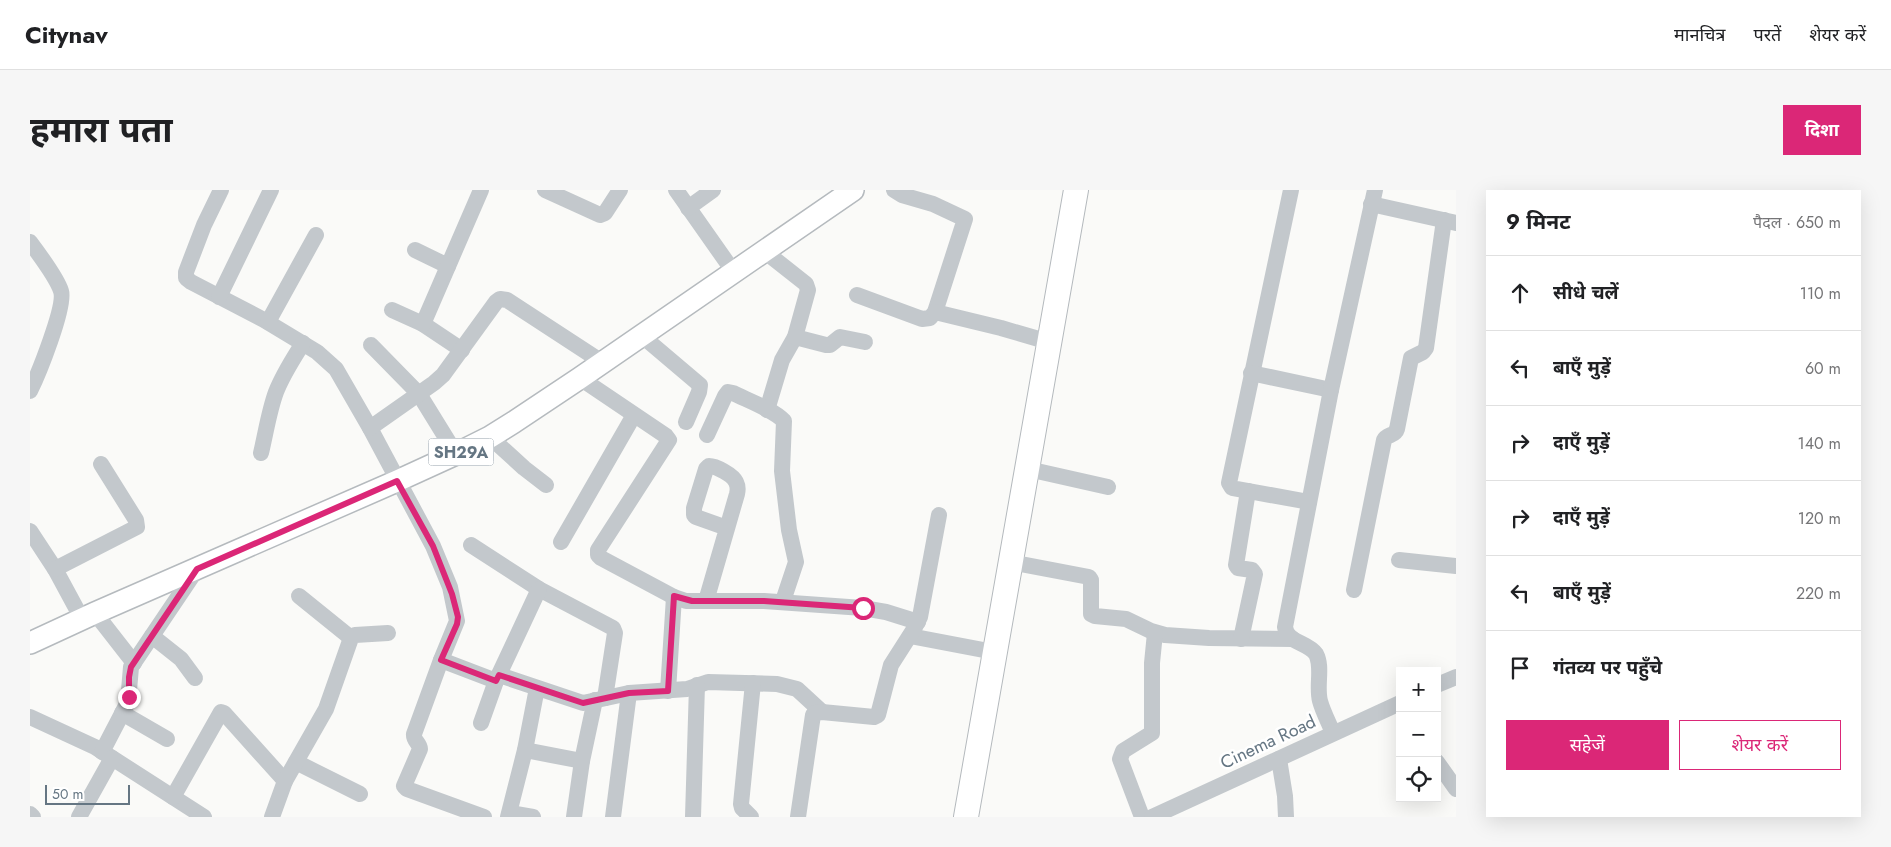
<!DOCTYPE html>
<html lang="hi">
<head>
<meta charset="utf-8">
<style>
	:root { --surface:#fff; --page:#f6f6f6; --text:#202124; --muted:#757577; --line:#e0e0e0; --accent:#db2777 }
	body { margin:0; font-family:Jost,"Noto Sans Devanagari",sans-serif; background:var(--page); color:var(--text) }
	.controls { position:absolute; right:15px; bottom:15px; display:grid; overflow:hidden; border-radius:0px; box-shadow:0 5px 20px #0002 }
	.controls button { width:45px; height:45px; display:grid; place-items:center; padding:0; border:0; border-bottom:1px solid var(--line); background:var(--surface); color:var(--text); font:25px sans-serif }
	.scale { position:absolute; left:15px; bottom:12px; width:85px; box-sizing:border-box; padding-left:5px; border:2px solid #657683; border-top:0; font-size:14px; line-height:18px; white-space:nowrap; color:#657683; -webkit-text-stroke:4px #fff; paint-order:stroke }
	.stop { position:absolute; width:15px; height:15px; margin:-11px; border:4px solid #db2777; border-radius:50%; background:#fff }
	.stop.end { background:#db2777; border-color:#fff; box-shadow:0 1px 5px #0008 }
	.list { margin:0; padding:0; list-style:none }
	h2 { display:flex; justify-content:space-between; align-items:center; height:65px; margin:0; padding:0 20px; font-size:21px }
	h2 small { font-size:16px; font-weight:400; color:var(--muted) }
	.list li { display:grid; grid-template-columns:32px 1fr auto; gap:15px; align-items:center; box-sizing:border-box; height:75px; padding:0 20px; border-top:1px solid var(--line) }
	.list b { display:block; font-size:19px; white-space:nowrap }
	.list em { font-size:16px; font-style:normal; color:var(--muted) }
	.actions { display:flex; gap:10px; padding:15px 20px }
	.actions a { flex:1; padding:11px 0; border:1px solid var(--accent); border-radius:0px; text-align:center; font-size:18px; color:var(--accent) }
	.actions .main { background:var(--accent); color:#fff }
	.icon { flex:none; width:28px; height:28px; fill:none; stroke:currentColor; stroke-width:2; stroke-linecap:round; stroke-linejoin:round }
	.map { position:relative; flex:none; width:1426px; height:627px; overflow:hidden; border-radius:0px }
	header { display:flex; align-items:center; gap:30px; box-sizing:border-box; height:70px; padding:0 25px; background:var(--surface); border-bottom:1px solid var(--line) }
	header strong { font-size:24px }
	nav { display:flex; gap:28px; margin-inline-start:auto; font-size:18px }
	.intro { display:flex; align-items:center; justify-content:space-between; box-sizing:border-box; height:120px; padding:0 30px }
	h1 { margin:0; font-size:35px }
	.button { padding:12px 22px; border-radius:0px; background:var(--accent); color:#fff; font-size:18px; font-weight:700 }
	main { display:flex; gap:30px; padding:0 30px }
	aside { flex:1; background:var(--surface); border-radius:0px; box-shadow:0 5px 20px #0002 }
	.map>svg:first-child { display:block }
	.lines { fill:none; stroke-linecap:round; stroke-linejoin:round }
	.major-casing { stroke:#b5babe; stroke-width:24 }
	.highway-casing { stroke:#b4b9bd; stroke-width:26 }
	.minor { stroke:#c3c8cc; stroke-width:16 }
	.major { stroke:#fff; stroke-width:21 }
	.highway { stroke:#fff; stroke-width:24 }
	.route { stroke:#db2777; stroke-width:6 }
	.labels { text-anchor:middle; stroke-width:5; stroke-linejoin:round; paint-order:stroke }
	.shield { fill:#fff; stroke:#939fa8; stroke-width:1 }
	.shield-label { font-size:16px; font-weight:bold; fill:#657683 }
	.street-label { font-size:18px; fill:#657683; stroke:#fff }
</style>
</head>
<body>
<header>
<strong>Citynav</strong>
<nav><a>मानचित्र</a><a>परतें</a><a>शेयर करें</a></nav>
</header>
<div class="intro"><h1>हमारा पता</h1><a class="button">दिशा</a></div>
<main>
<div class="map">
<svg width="1426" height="627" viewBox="0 0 1426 627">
	<rect width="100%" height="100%" fill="#fafaf8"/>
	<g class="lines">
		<defs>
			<polyline id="major" points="0,453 65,423 367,291 426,264 460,247 484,232 550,188 823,0"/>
			<polyline id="highway" points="936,627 1046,0"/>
		</defs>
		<!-- major casing -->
		<use href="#major" class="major-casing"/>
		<!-- highway casing -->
		<use href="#highway" class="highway-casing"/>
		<!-- minor -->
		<g class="minor">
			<path d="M 191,0 L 174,35 L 156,82 L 156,88 L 161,92 L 234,130 L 287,162 L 306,179 L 340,238 L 403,356 L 420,397 L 427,431 L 411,470 L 384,544 C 383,551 390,553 390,559 L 374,596 L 377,599 L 454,627"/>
			<polyline points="515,0 570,25 575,23 590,0"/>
			<polyline points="646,0 703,81"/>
			<polyline points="1261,0 1199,293 1202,298 1279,312"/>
			<polyline points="1341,14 1426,33"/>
			<polyline points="658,18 683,0"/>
			<path d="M 0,52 C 9,64 27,88 31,101 C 36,116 8,185 0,201"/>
			<polyline points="385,60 418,76"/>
			<polyline points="733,60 776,94 778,100 765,147 752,170 737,220"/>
			<polyline points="827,105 892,129 900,128 905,122 935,29 903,14 872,5 864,0"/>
			<polyline points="189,107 241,0"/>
			<polyline points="362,120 393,134 432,160"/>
			<polyline points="905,122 971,138 1019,152"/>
			<polyline points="238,132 286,45"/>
			<polyline points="393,134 451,0"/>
			<polyline points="611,145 670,195 669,202 656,232"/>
			<polyline points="765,147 796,155 800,155 810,147 835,152"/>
			<polyline points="341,155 389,204 426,264"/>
			<polyline points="1221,183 1301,200"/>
			<polyline points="550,188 636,246 639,250 568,360 568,365 571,368 644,407 656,411 734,411 833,418 856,422 888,432"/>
			<polyline points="340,238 404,193 413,185 466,112 470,109 477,110 572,172"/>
			<path d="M 677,245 L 695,206 L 698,202 L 703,203 C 717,210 744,220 754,231 L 752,281 L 759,340 L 766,372 L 753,411"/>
			<polyline points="460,247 494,278 516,295"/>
			<path d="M 231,263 C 236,242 239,221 246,202 C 253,184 263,169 273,153"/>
			<polyline points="998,279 1078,297"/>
			<polyline points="0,341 25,379 52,429"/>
			<polyline points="531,352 604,225"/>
			<polyline points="441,355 509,399 583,438 585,443 575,508"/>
			<polyline points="1369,370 1426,376"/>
			<polyline points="980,372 1059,387 1061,390 1061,424 1065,426 1096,429 1121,441 1135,445 1179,448 1263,449"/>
			<polyline points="25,379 107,337 106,330 71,274"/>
			<path d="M 1324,400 L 1354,250 C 1357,244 1365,246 1367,239 L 1381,168 L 1393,162 L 1396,158 L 1414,30"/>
			<polyline points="269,406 321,448"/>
			<path d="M 676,411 L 707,304 C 708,300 708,296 706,292 C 703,285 686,276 679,276 L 676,279 L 664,318 L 664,325 L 666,327 L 697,338"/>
			<polyline points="65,423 104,473"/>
			<polyline points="122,446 151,469 165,488"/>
			<polyline points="880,446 964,462"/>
			<polyline points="1211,449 1225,384 1222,380 1208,378 1206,375 1218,301"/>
			<polyline points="411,470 466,491"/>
			<polyline points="469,485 553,513 599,503 657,499 678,492 747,494 767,499 792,522"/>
			<polyline points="1407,495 1426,487"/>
			<polyline points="638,501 644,407"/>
			<polyline points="92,523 137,549"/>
			<polyline points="0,527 65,557 174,627"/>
			<polyline points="451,533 466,491 509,399"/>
			<path d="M 1303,543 C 1299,533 1293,522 1290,511 C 1286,496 1293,477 1286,464 C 1278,452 1257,453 1255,437 L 1301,200 L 1345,0"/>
			<polyline points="495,560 552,571"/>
			<polyline points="72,562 98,512 101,477 167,379"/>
			<polyline points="1249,569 1255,606 1256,627"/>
			<polyline points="266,572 330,604"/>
			<polyline points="1407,572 1426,599"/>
			<polyline points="143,607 191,522 194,523 255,591"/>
			<polyline points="480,623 503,627"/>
			<polyline points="0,624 3,627"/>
			<polyline points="49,627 82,568"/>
			<polyline points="242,627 255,591 296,519 321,448 325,445 358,443"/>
			<polyline points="478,627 495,560 507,498"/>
			<polyline points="544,627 552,571 565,510"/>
			<polyline points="583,627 599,503"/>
			<polyline points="663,627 667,495"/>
			<polyline points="721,627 712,618 711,614 723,493"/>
			<polyline points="768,627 783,525 785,523 792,522 844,527 848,525 861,475 884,439 890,427 909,325"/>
			<polyline points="1112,627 1090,569 1093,561 1122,543 1122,473 1125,443"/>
			<polyline points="1122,627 1370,513"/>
		</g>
		<!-- major -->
		<use href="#major" class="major"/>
		<!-- highway -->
		<use href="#highway" class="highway"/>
	</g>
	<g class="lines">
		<!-- route -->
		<polyline class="route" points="99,507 99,487 101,477 167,379 367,291 403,356 422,404 428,427 427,434 411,470 466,491 469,485 553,513 599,503 638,501 644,406 662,411 734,411 833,418"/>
	</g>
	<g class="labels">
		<!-- shield labels -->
		<rect class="shield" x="398.5" y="248.5" width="65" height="27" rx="4"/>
		<g class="shield-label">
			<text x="431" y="268">SH29A</text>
		</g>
		<!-- street labels -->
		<g class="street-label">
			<text transform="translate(1238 552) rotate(-25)" y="6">Cinema Road</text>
		</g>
	</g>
</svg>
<div class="controls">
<button>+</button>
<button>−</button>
<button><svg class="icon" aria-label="locate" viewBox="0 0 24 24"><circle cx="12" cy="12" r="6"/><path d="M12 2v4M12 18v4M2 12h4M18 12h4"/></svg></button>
</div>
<div class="scale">50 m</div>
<div class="stop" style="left:833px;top:418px"></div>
<div class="stop end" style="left:99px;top:507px"></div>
</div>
<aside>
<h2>9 मिनट<small>पैदल · 650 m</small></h2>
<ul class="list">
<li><svg class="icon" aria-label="ahead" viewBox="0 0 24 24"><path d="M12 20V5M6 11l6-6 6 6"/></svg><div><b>सीधे चलें</b></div><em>110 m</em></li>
<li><svg class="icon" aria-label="left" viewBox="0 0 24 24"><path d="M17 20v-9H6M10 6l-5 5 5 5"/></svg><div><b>बाएँ मुड़ें</b></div><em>60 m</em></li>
<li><svg class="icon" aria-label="right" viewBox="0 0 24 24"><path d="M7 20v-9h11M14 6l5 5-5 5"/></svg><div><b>दाएँ मुड़ें</b></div><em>140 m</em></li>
<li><svg class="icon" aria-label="right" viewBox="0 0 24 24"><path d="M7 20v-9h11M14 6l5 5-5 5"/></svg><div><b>दाएँ मुड़ें</b></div><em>120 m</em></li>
<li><svg class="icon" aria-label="left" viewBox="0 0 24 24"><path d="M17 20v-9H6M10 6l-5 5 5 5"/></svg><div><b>बाएँ मुड़ें</b></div><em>220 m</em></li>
<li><svg class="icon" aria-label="arrive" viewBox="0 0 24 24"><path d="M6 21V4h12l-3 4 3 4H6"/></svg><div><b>गंतव्य पर पहुँचे</b></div></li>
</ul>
<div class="actions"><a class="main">सहेजें</a><a>शेयर करें</a></div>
</aside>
</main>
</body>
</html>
